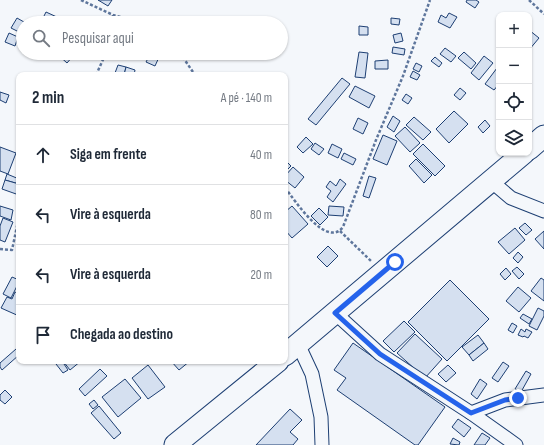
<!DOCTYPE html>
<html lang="pt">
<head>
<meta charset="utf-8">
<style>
	:root { --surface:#fff; --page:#f6f6f7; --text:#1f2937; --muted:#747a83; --line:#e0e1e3 }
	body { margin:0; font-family:"Sofia Sans Condensed",sans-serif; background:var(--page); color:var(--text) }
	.controls { position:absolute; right:12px; top:12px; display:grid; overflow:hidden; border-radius:8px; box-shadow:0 1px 3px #0004 }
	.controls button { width:36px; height:36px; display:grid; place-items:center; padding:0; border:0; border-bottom:1px solid var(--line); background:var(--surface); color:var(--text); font:20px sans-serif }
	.stop { position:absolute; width:12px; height:12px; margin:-9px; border:3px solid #2563eb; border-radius:50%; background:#fff }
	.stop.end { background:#2563eb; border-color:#fff; box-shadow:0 1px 4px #0008 }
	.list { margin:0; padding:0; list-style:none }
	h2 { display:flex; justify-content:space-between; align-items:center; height:52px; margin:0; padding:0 16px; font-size:17px }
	h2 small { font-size:13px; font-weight:400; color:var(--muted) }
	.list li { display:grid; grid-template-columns:26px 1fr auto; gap:12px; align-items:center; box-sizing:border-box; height:60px; padding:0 16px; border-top:1px solid var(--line) }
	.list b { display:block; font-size:15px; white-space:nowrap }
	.list em { font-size:13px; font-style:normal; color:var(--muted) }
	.icon { flex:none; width:22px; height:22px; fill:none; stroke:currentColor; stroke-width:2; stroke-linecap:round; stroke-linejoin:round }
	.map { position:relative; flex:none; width:544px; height:445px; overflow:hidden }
	.search { position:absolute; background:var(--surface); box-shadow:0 1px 3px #0004; left:16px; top:16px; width:272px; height:44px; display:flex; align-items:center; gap:10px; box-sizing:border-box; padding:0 14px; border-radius:22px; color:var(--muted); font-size:15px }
	.panel { position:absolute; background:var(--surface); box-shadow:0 1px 3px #0004; left:16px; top:72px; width:272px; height:292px; border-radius:8px }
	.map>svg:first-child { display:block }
	.building { fill:#d5e0f0; stroke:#1d3f73 }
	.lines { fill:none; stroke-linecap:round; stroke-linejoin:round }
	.minor-casing { stroke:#1d3f73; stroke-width:15 }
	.primary-casing { stroke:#1d3f73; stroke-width:23 }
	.path { stroke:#5e769c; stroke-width:2.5; stroke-dasharray:3 2; stroke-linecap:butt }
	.minor { stroke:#f4f7fb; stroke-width:13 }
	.primary { stroke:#f4f7fb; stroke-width:21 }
	.route { stroke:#2563eb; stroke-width:5 }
</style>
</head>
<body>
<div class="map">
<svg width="544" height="445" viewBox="0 0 544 445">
	<rect width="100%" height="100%" fill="#f4f7fb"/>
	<!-- building -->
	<g class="building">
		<polygon points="98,0 112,0 108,6"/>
		<polygon points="467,0 476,0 479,2 475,8 466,2"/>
		<polygon points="46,12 59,18 57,23 47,23 42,20"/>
		<polygon points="449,13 457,17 450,28 438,22 441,15 446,18"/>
		<polygon points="17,18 24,22 19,32 11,28"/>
		<polygon points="391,18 400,19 399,25 391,24"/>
		<polygon points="359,26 368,27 368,35 359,35"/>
		<polygon points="529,30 539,38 529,50"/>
		<polygon points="9,33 18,37 15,46 5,42"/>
		<polygon points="401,33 403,41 395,43 393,35"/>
		<polygon points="393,47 405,49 404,55 392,53"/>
		<polygon points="445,48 456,56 451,62 440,54"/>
		<polygon points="359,52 368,53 365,78 355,77"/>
		<polygon points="464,52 476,63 471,69 458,58"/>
		<polygon points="56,53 69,53 73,56 67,63"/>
		<polygon points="79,53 92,53 87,59"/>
		<polygon points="151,53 155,53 160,55 155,66 146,62"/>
		<polygon points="484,56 493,63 479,80 471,73"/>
		<polygon points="435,57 442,63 439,67 431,61"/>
		<polygon points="388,60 388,69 375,69 375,61"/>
		<polygon points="416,63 422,66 419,72 413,69"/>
		<polygon points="118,65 126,67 124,75 115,73"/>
		<polygon points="126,67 135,70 134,75 124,75"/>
		<polygon points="497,68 499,70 499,84 494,90 485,84"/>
		<polygon points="413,71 420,75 417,80 410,77"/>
		<polygon points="342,78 350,84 316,125 308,119"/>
		<polygon points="355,86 375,96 369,108 349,97"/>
		<polygon points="460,88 466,93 460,100 454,95"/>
		<polygon points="0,92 9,95 6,103 0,100"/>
		<polygon points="406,94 412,98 408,104 402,100"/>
		<polygon points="454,111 468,124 449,143 436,129"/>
		<polygon points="393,116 400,121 394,132 387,127"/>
		<polygon points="414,117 431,132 423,140 406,125"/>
		<polygon points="358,118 368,123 363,134 353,129"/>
		<polygon points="485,120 490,126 483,133 478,127"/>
		<polygon points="405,127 420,143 410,152 395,136"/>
		<polygon points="383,135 397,141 387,165 373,159"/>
		<polygon points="306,137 313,144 303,153 297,147"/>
		<polygon points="315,143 324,149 319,155 311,149"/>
		<polygon points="332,144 342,149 338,158 328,153"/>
		<polygon points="423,144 445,166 435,176 413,154"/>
		<polygon points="0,147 16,153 8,174 0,171"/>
		<polygon points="344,153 356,159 353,165 341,159"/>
		<polygon points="416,159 432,175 424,183 409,166"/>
		<polygon points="285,160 291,166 285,172"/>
		<polygon points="293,167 304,177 295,188 285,180 285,176"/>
		<polygon points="7,174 19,179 19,184 5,180"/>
		<polygon points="369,176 376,178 369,198 363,196"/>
		<polygon points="340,179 346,184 333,202 327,197 331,191 326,187 330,181 336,186"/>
		<polygon points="5,180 19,184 19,195 2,189"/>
		<polygon points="0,206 13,210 11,220 0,216"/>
		<polygon points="292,206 308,224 292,238 285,230 285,212"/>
		<polygon points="329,206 344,207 343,216 328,215"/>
		<polygon points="319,208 328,217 320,225 311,216"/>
		<polygon points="3,218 13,222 5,242 0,240 0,226"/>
		<polygon points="525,223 532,230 526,235 519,228"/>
		<polygon points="515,228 525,240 509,254 498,242"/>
		<polygon points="544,231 544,249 535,239"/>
		<polygon points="328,246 338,256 327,267 317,257"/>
		<polygon points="518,252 523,257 518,263 513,258"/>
		<polygon points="517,267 524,274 519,279 512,271"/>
		<polygon points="506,268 511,274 505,280 500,274"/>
		<polygon points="12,277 19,280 19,282 11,298 3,294"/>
		<polygon points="541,278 544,280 544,301 531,291"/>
		<polygon points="450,280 489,319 447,361 408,322"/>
		<polygon points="518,287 531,298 519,312 506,301"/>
		<polygon points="15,292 19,294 19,316 1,308 7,297 12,299"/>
		<polygon points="538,308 544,311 544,316 537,330 529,326"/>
		<polygon points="523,314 532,319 529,324 520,318"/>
		<polygon points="404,321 415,332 394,352 383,341"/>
		<polygon points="512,323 517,326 513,333 508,330"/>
		<polygon points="521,329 525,332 526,329 532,332 528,338 524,336 523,337 518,335"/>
		<polygon points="415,334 442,359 425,378 397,353"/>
		<polygon points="478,335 484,343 469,355 462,347"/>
		<polygon points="353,343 445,407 418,445 415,445 337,390 346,378 334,370"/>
		<polygon points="484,343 488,349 473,361 469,355"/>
		<polygon points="16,349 19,352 19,355 2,370 0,367 0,363"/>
		<polygon points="60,361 62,361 68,370 63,373 56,364"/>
		<polygon points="63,361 81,361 70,370"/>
		<polygon points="171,361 190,361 179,370"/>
		<polygon points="503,362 509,366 498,382 492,378"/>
		<polygon points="148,365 165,387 148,399 132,378"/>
		<polygon points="448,365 456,373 446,382 438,374"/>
		<polygon points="100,369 107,376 85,396 79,389"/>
		<polygon points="526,371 531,374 521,392 515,389"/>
		<polygon points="125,379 141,398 118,417 102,397"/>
		<polygon points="480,379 487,384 477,399 471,394"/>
		<polygon points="5,390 12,397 5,404 0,400 0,395"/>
		<polygon points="94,400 98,405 93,409 89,404"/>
		<polygon points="99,406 121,433 114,439 91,413"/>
		<polygon points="290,409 302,420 290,432 298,439 293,445 256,445"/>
		<polygon points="458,419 471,428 464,437 452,427"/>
		<polygon points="482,433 490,438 485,445 474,445"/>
		<polygon points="453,438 460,442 459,445 450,444"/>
	</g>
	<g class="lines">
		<defs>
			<g id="minor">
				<polyline points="491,181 511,198 544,211"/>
				<polyline points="335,313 380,354 471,413 516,445"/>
				<polyline points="298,344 312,374 321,417 322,445"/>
				<polyline points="471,413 505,400 544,395"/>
			</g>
			<g id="primary">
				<polyline points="529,149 544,136"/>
				<polyline points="285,355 524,153"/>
				<polyline points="175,445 278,361"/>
			</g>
		</defs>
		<!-- minor casing -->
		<use href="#minor" class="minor-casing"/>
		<!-- primary casing -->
		<use href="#primary" class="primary-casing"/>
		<!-- path -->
		<g class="path">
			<polyline points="81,0 113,15 143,23"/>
			<polyline points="529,0 544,14"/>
			<polyline points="112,23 113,15"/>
			<polyline points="180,53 195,75"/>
			<polyline points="96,75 106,53"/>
			<path d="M 285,188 C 295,200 326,249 343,227 L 376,140 L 403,76 L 430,0"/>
			<polyline points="340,231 371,261"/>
			<polyline points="0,249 12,250 19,217"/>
		</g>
		<!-- minor -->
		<use href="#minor" class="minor"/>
		<!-- primary -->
		<use href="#primary" class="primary"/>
	</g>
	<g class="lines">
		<!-- route -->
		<polyline class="route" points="395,262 335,313 380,354 471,413 505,400 518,398"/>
	</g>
</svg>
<div class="controls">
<button>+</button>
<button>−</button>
<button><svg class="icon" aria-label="locate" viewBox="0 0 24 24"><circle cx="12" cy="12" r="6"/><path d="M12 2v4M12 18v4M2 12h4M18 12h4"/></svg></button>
<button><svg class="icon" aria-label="layers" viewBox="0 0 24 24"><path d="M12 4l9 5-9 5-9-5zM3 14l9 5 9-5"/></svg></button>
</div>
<div class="stop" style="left:395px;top:262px"></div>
<div class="stop end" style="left:518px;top:398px"></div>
<div class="search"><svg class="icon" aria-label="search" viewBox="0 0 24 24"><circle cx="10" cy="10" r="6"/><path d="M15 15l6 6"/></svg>Pesquisar aqui</div>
<section class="panel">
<h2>2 min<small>A pé · 140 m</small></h2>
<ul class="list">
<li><svg class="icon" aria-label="ahead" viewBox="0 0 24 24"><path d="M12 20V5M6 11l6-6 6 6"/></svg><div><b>Siga em frente</b></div><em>40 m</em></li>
<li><svg class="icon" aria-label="left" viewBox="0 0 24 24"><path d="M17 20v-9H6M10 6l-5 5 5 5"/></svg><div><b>Vire à esquerda</b></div><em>80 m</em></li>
<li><svg class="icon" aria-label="left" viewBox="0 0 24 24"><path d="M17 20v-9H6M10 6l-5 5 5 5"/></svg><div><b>Vire à esquerda</b></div><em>20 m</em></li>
<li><svg class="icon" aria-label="arrive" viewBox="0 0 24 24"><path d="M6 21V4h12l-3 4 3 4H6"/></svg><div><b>Chegada ao destino</b></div></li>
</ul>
</section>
</div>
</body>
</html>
